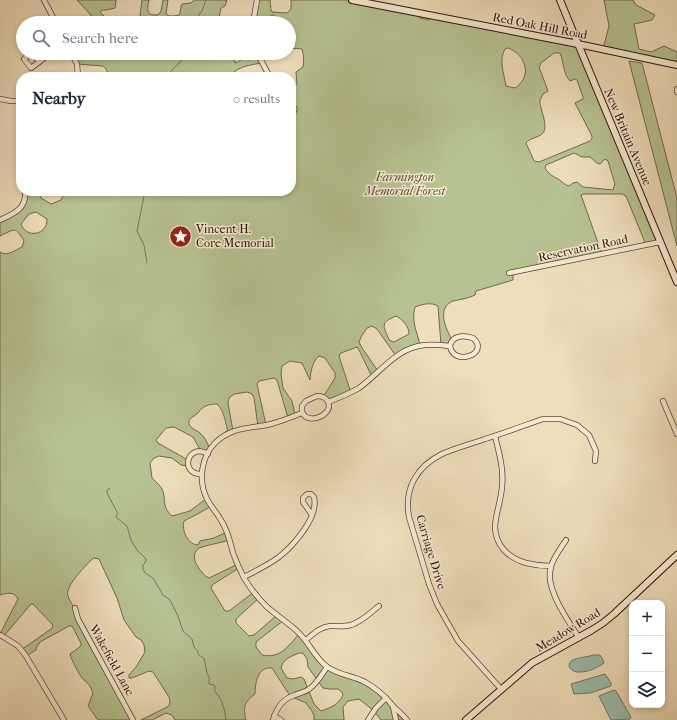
<!DOCTYPE html>
<html lang="en">
<head>
<meta charset="utf-8">
<style>
	:root { --surface:#fff; --page:#f6f6f7; --text:#1f2937; --muted:#747a83; --line:#e0e1e3 }
	body { margin:0; font-family:"IM FELL French Canon",serif; background:var(--page); color:var(--text) }
	.controls { position:absolute; right:12px; bottom:12px; display:grid; overflow:hidden; border-radius:8px; box-shadow:0 2px 6px #0003 }
	.controls button { width:36px; height:36px; display:grid; place-items:center; padding:0; border:0; border-bottom:1px solid var(--line); background:var(--surface); color:var(--text); font:20px sans-serif }
	.list { margin:0; padding:0; list-style:none }
	h2 { display:flex; justify-content:space-between; align-items:center; height:52px; margin:0; padding:0 16px; font-size:17px }
	h2 small { font-size:13px; font-weight:400; color:var(--muted) }
	.icon { flex:none; width:22px; height:22px; fill:none; stroke:currentColor; stroke-width:2; stroke-linecap:round; stroke-linejoin:round }
	.map { position:relative; flex:none; width:677px; height:720px; overflow:hidden }
	.search { position:absolute; background:var(--surface); box-shadow:0 2px 6px #0003; left:16px; top:16px; width:280px; height:44px; display:flex; align-items:center; gap:10px; box-sizing:border-box; padding:0 14px; border-radius:22px; color:var(--muted); font-size:15px }
	.panel { position:absolute; background:var(--surface); box-shadow:0 2px 6px #0003; left:16px; top:72px; width:280px; height:124px; border-radius:16px }
	.map>svg:first-child { display:block }
	.green { fill:#b7c292; stroke:#73684a; fill-rule:evenodd }
	.water { fill:#9bbdab; stroke:#707768 }
	.lines { fill:none; stroke-linecap:round; stroke-linejoin:round }
	.stream { stroke:#707768; stroke-width:1 }
	.street-casing { stroke:#5f4331; stroke-width:6 }
	.secondary-casing { stroke:#2f0f03; stroke-width:8 }
	.street { stroke:#f5ead3; stroke-width:4.5 }
	.secondary { stroke:#f5ead3; stroke-width:6 }
	.labels { text-anchor:middle; stroke-width:3; stroke-linejoin:round; paint-order:stroke }
	.street-label { font-size:12px; fill:#2f0f03; stroke:#f5ead3 }
	.park-label { font-size:12px; font-style:italic; fill:#5f4e35; stroke:#f5ead3 }
	.poi-label { font-size:12px; fill:#2f0f03; stroke:#f5ead3; text-anchor:start }
</style>
</head>
<body>
<div class="map">
<svg width="677" height="720" viewBox="0 0 677 720">
	<rect width="100%" height="100%" fill="#efdebb"/>
	<filter id="stains"><feTurbulence type="fractalNoise" baseFrequency=".005" numOctaves="4"/><feColorMatrix values="0 0 0 0 .2 0 0 0 0 .09 0 0 0 0 .02 0 0 0 .5 -.17"/></filter>
	<radialGradient id="worn" r=".72"><stop offset=".6" stop-color="#630" stop-opacity="0"/><stop offset="1" stop-color="#630" stop-opacity=".3"/></radialGradient>
	<!-- green -->
	<g class="green">
		<polygon points="77,0 116,0 115,8 106,10 102,10 100,12 106,18 119,23 89,23 91,15"/>
		<path d="M 142,0 L 149,0 C 148,6 145,15 154,15 C 157,15 158,15 160,13 C 162,10 162,4 163,0 L 168,0 L 166,14 C 169,17 175,16 179,15 C 181,12 180,7 182,4 L 191,3 L 194,0 L 227,0 L 225,6 L 221,8 L 218,23 L 144,23 L 143,18 L 140,16 Z"/>
		<path d="M 257,0 L 270,0 L 271,10 L 272,12 L 287,13 L 291,9 L 291,0 L 352,0 L 420,14 L 420,18 L 429,20 L 430,15 L 578,44 L 660,242 L 646,245 L 626,196 L 622,194 L 583,194 L 581,195 L 602,254 L 513,272 L 513,280 L 476,291 L 475,295 C 471,297 467,298 463,299 C 460,300 456,300 453,301 C 436,308 446,329 452,340 L 450,346 L 441,345 L 438,306 C 431,302 423,304 415,307 C 411,322 417,331 420,345 L 396,356 L 377,329 L 372,326 L 367,328 L 361,337 L 359,342 L 362,348 L 378,371 L 372,377 L 359,350 L 357,347 L 341,353 L 339,356 L 351,393 L 328,402 L 323,397 L 335,378 L 335,373 L 325,358 L 319,356 C 312,362 311,371 310,380 L 302,363 L 290,361 L 282,366 L 281,374 L 283,388 L 292,401 L 295,415 L 288,418 L 277,380 L 274,378 L 259,381 L 257,384 L 258,389 L 266,425 L 258,426 L 254,398 L 252,394 L 247,392 L 234,394 L 229,398 L 228,403 L 233,431 L 228,433 C 226,424 224,410 217,404 C 208,404 203,406 198,413 C 195,416 189,418 189,422 C 188,427 196,430 200,433 C 205,437 207,443 210,449 L 208,454 L 201,451 L 193,437 L 174,427 L 166,428 L 156,440 L 158,443 L 188,460 L 188,466 L 181,465 L 172,458 L 159,456 L 154,458 L 150,463 L 152,478 C 156,482 161,486 163,491 C 166,502 162,507 172,516 L 190,511 L 207,498 L 211,506 L 203,511 L 184,521 C 181,530 188,545 198,545 L 200,541 L 214,538 L 227,532 L 230,540 C 223,542 204,546 199,548 C 192,553 194,561 198,567 C 202,572 204,576 209,578 L 238,564 L 239,568 L 212,585 L 211,588 L 225,611 L 229,611 L 254,592 L 259,598 L 236,619 L 236,623 L 249,636 L 254,635 L 277,615 L 284,620 L 256,642 L 256,647 L 262,655 C 281,659 288,646 300,633 L 327,667 L 369,684 L 407,720 L 381,720 L 374,711 L 359,699 L 348,701 L 343,707 L 344,720 L 314,720 L 314,716 L 312,711 L 306,703 L 290,696 L 272,668 C 258,666 255,683 255,694 C 244,702 243,707 246,720 L 175,720 L 172,715 L 166,713 L 152,720 L 141,720 L 169,706 L 170,701 L 169,697 L 153,672 L 149,671 L 132,678 L 129,678 L 129,675 L 136,667 L 145,652 L 144,645 L 141,640 L 136,637 L 124,620 L 117,598 L 99,559 L 94,558 L 91,560 C 85,567 64,587 68,596 C 70,603 75,606 76,614 L 133,720 L 98,720 L 88,706 L 93,693 C 90,686 90,685 84,680 C 80,677 71,659 70,654 L 81,646 L 81,643 L 72,626 L 69,626 L 40,642 L 36,648 L 36,650 L 26,656 L 21,650 L 51,629 L 53,627 L 52,624 L 33,604 L 31,604 L 3,637 L 0,634 L 18,599 C 14,591 7,593 0,595 L 0,252 C 7,257 15,250 22,247 L 24,241 C 15,226 15,229 0,236 L 0,220 L 21,208 L 25,191 L 38,191 L 41,198 L 51,204 L 61,200 L 63,196 L 62,191 L 291,191 L 291,125 L 293,123 L 297,110 L 297,107 L 291,105 L 291,87 L 297,85 L 296,72 L 303,67 C 304,61 304,56 302,49 C 298,48 295,49 291,48 L 290,45 L 295,44 L 295,41 L 294,37 L 289,36 L 289,23 L 285,23 L 284,20 L 272,15 L 261,23 L 253,23 ZM 506,48 C 510,48 511,49 514,51 C 528,61 530,78 515,88 L 506,86 C 504,74 498,58 506,48 ZM 554,53 L 560,53 C 564,62 563,74 570,81 L 575,79 L 577,80 L 583,97 L 583,99 L 575,103 L 592,136 L 592,138 L 590,141 L 539,162 L 534,161 L 526,143 C 530,138 537,138 542,134 C 550,127 539,108 540,100 C 541,98 542,96 543,94 L 548,91 L 539,67 L 541,63 ZM 574,153 L 582,157 L 590,157 L 597,163 L 600,164 L 605,159 L 608,161 L 615,184 L 613,190 L 583,187 L 577,182 L 573,183 L 569,186 C 563,184 563,182 558,179 C 553,176 548,174 545,168 L 546,165 ZM 36,212 L 47,219 C 48,235 26,239 21,224 L 29,214 ZM 396,316 C 402,319 409,326 409,334 L 394,342 L 389,340 C 383,325 380,323 396,316 ZM 299,653 L 303,653 L 307,659 L 308,667 L 323,688 L 329,689 L 338,689 L 342,692 L 343,695 C 338,705 332,707 321,711 L 314,704 L 304,679 L 301,677 L 293,679 L 287,678 L 281,668 C 282,660 291,656 299,653 Z"/>
		<polygon points="604,0 633,0 636,5 655,15 652,20 634,24 639,49 651,52 664,46 677,52 677,65 603,49 609,26"/>
		<path d="M 71,53 L 91,53 L 94,57 C 99,57 103,56 106,53 L 229,53 L 224,55 L 235,61 L 235,63 C 240,61 245,59 245,53 L 269,53 L 269,57 L 261,60 L 262,63 C 255,64 242,66 235,71 C 233,73 234,74 234,77 L 107,77 C 108,72 107,69 103,66 L 77,64 Z"/>
		<polygon points="629,61 642,63 677,198 677,246"/>
	</g>
	<!-- water -->
	<g class="water">
		<path d="M 594,655 L 600,655 L 602,658 L 604,663 C 597,668 588,672 580,672 C 572,673 564,665 573,660 C 580,657 587,657 594,655 Z"/>
		<polygon points="605,674 611,683 611,686 590,693 574,694 571,684"/>
		<polygon points="614,690 616,691 631,717 630,719 611,720 599,696"/>
	</g>
	<g class="lines">
		<!-- stream -->
		<g class="stream">
			<polyline points="193,23 202,11 206,0"/>
			<polyline points="168,77 172,70 181,61 183,53"/>
			<polyline points="145,191 137,231 144,245 147,263"/>
			<path d="M 110,488 L 107,490 L 107,493 L 118,514 L 116,516 L 117,518 L 127,526 L 131,540 L 137,550 L 146,559 L 145,563 L 143,565 L 143,569 L 145,573 L 153,578 L 163,595 L 170,600 L 178,616 L 183,631 L 192,639 L 194,647 L 198,651 C 198,656 200,656 204,658 L 207,673 L 209,677 L 209,684 L 214,685 L 215,687 C 214,691 215,692 218,695 C 223,702 225,712 226,720"/>
		</g>
		<defs>
			<g id="street">
				<polyline points="44,0 56,23"/>
				<polyline points="253,23 257,0"/>
				<polyline points="31,53 24,59 31,68 51,53"/>
				<polyline points="33,53 39,62"/>
				<polyline points="71,53 77,64 78,77"/>
				<polyline points="257,53 270,77"/>
				<polyline points="677,89 677,92"/>
				<polyline points="0,99 11,101 21,101"/>
				<path d="M 0,220 C 13,214 27,209 25,191"/>
				<polyline points="509,273 660,242"/>
				<path d="M 317,396 C 321,396 326,397 328,402 C 335,417 299,428 302,406 L 306,401 Z"/>
				<polyline points="663,401 677,434"/>
				<path d="M 328,402 C 338,398 349,394 359,388 C 380,373 397,347 425,345 C 433,344 442,345 450,346 C 453,367 491,354 473,338 C 464,335 452,335 450,346"/>
				<path d="M 302,413 C 292,417 282,421 271,424 C 250,429 232,426 215,443 C 201,457 198,481 207,499 C 211,507 218,514 222,522 C 228,531 230,542 233,553 C 236,561 240,570 244,578 C 250,588 258,598 266,606 C 277,616 289,623 299,633 C 309,643 315,657 326,666 C 337,675 352,675 365,682 C 372,686 380,692 386,698 C 389,701 391,704 394,707 C 398,711 403,715 407,720"/>
				<path d="M 495,436 C 499,453 504,469 502,487 C 501,500 496,513 495,526 C 495,546 509,558 526,563 C 534,565 543,566 551,566"/>
				<path d="M 202,474 C 179,475 187,442 208,454"/>
				<path d="M 566,540 C 562,546 552,560 551,567 C 544,588 568,620 579,638"/>
				<path d="M 244,577 C 256,571 268,565 279,557 C 294,545 319,517 314,497 L 311,494 L 307,494 L 303,498 L 303,502 L 312,515"/>
				<polyline points="75,608 78,619 133,720"/>
				<polyline points="0,635 7,639 18,646 26,656 64,720"/>
				<path d="M 306,640 C 313,634 320,627 330,626 C 337,626 344,627 351,625 C 363,621 370,613 379,606"/>
				<path d="M 501,689 L 458,641 L 437,604 L 429,584 L 409,517 C 404,489 416,467 442,454 C 455,448 471,444 485,439 C 504,433 523,426 543,419 L 560,419 L 577,425 L 589,435 L 596,451 L 595,461"/>
				<polyline points="393,707 396,720"/>
				<polyline points="274,716 281,720"/>
				<path d="M 273,720 C 277,708 282,699 295,695 C 300,693 305,692 309,689 C 317,684 322,674 327,667"/>
				<polyline points="368,720 376,708 386,698"/>
			</g>
			<g id="secondary">
				<polyline points="352,0 578,44 677,65"/>
				<polyline points="560,0 576,39 677,282"/>
				<polyline points="466,720 532,663 592,630 603,623 614,614 677,555"/>
			</g>
		</defs>
		<!-- street casing -->
		<use href="#street" class="street-casing"/>
		<!-- secondary casing -->
		<use href="#secondary" class="secondary-casing"/>
		<!-- street -->
		<use href="#street" class="street"/>
		<!-- secondary -->
		<use href="#secondary" class="secondary"/>
	</g>
	<!-- icons -->
	<defs>
		<symbol id="sight-disc" viewBox="-11 -11 22 22"><circle r="9.5" fill="#8f2418" stroke="#f5ead3"/><path d="M0-6L1.8-2.2L6-1.7L2.9 1.2L3.7 5.4L0 3.3L-3.7 5.4L-2.9 1.2L-6-1.7L-1.8-2.2Z" fill="#fff"/></symbol>
	</defs>
	<g fill-rule="evenodd">
		<use href="#sight-disc" x="168" y="224" width="25" height="25"/>
	</g>
	<g class="labels">
		<!-- street labels -->
		<g class="street-label">
			<text transform="translate(540 26) rotate(11)" y="4">Red Oak Hill Road</text>
			<text transform="translate(628 137) rotate(67)" y="4">New Britain Avenue</text>
			<text transform="translate(583 248) rotate(-12)" y="4">Reservation Road</text>
			<text transform="translate(431 552) rotate(73)" y="4">Carriage Drive</text>
			<text transform="translate(568 630) rotate(-31)" y="4">Meadow Road</text>
			<text transform="translate(112 660) rotate(61)" y="4">Wakefield Lane</text>
		</g>
		<!-- park labels -->
		<g class="park-label">
			<text x="405" y="181">Farmington<tspan x="405" dy="14">Memorial Forest</tspan></text>
		</g>
		<!-- poi labels -->
		<g class="poi-label">
			<text x="196" y="233">Vincent H.<tspan x="196" dy="14">Core Memorial</tspan></text>
		</g>
	</g>
	<rect width="100%" height="100%" filter="url(#stains)"/>
	<rect width="100%" height="100%" fill="url(#worn)"/>
</svg>
<div class="controls">
<button>+</button>
<button>−</button>
<button><svg class="icon" aria-label="layers" viewBox="0 0 24 24"><path d="M12 4l9 5-9 5-9-5zM3 14l9 5 9-5"/></svg></button>
</div>
<div class="search"><svg class="icon" aria-label="search" viewBox="0 0 24 24"><circle cx="10" cy="10" r="6"/><path d="M15 15l6 6"/></svg>Search here</div>
<section class="panel">
<h2>Nearby<small>0 results</small></h2>
<ul class="list">
</ul>
</section>
</div>
</body>
</html>
